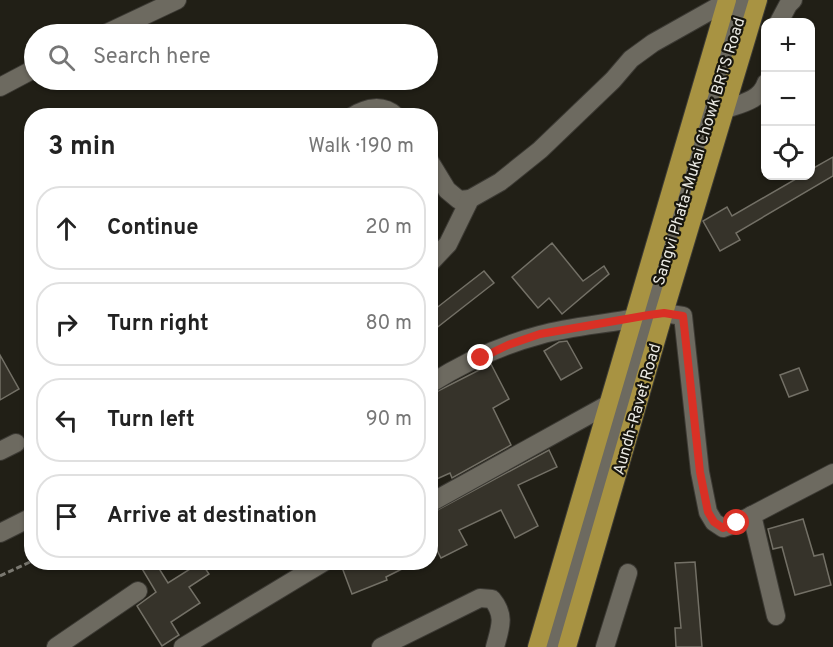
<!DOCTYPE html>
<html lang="en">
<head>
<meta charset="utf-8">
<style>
	:root { --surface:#fff; --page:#f6f6f6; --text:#222; --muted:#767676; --line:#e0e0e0 }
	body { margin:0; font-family:Overpass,sans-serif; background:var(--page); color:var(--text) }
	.controls { position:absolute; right:18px; top:18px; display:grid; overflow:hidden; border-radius:12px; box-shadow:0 2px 4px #0004 }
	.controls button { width:54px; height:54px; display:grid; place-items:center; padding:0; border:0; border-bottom:2px solid var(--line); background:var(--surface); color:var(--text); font:30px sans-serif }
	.stop { position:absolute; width:18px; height:18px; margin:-14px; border:4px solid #d93025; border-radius:50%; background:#fff }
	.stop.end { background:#d93025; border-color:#fff; box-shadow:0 2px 6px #0008 }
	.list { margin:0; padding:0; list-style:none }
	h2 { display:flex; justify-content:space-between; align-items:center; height:78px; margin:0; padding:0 24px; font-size:26px }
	h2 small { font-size:20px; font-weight:400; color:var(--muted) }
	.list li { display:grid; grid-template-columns:39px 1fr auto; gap:18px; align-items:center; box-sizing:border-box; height:84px; margin:0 12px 12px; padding:0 12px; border:2px solid var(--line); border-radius:24px }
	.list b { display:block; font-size:22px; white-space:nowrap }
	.list em { font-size:20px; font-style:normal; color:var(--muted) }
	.icon { flex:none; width:33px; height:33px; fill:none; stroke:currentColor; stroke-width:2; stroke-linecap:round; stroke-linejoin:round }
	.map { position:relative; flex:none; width:833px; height:647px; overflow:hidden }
	.search { position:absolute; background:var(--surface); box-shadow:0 2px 4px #0004; left:24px; top:24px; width:414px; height:66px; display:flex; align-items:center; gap:15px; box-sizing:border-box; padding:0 21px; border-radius:33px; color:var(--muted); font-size:22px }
	.panel { position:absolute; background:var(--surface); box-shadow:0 2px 4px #0004; left:24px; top:108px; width:414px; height:462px; border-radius:24px }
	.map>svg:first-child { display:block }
	.building { fill:#36332a; stroke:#737066; stroke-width:1.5 }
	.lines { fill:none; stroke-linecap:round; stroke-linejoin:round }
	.minor-casing { stroke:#3c3a34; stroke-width:20 }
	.major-casing { stroke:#3c3a34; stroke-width:20 }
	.path { stroke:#7a7870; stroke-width:3; stroke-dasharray:6 3; stroke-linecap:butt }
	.minor { stroke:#6d6a60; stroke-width:18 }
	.major { stroke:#a89342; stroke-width:18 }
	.route { stroke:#d93025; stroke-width:8 }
	.labels { text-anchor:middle; stroke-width:4.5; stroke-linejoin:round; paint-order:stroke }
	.street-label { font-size:16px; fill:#ebeae4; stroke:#18160e }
</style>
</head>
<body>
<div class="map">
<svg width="833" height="647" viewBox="0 0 833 647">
	<rect width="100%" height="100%" fill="#211f16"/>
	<!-- building -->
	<g class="building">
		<polygon points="833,157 833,176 736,233 740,240 720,251 703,221 727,207 732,216 801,176 810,176 810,170"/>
		<polygon points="552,243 583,281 604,266 609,274 562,314 549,298 538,308 512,277"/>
		<polygon points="484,271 494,283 430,333 430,313"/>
		<polygon points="567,341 582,368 561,380 544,351 559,342"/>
		<polygon points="0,355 19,389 0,400"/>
		<polygon points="491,364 509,399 493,408 511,445 452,478 450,473 430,482 430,395"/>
		<polygon points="799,368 808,390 789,397 780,375"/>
		<polygon points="549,450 557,467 518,485 538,526 515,538 501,510 459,530 467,545 441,558 430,537 430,514"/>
		<polygon points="803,519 814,556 823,554 831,585 795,595 782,547 773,549 768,529"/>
		<polygon points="138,562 155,562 168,583 201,562 209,574 189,587 200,603 171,622 179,635 162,646 137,606 156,592"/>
		<polygon points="340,562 416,562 386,577 387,580 352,594"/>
		<polygon points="695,562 702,647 676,647 675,628 681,628 675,563"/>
	</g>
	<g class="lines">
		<defs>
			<g id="minor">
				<polyline points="779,22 788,5 793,0"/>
				<polyline points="105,34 177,0"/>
				<polyline points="0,87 34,69"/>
				<path d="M 726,109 C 740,104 761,100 766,83"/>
				<path d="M 353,116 C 367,107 383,104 396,116"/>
				<polyline points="430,162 447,190 459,200 470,199"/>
				<polyline points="430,263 448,244 470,199 500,182 540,150 613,80 631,59 653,43 726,2"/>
				<path d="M 430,384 C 463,363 502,345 540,335 C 576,325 613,324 649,315 L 664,313 L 683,316 L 700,472 L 708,512 L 714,522 L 723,528 L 737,523 L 833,473"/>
				<polyline points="0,451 16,443"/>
				<polyline points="430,503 607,405"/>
				<polyline points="752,515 776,616"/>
				<polyline points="0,533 32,517"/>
				<polyline points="56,647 138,591"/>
				<polyline points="183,647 324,562"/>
				<path d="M 381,647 L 480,598 L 492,599 C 506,616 500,628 495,647"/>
				<polyline points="553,647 743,0"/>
				<polyline points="605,647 628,573"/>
			</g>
			<g id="major">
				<polyline points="537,647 727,0"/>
				<polyline points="567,647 664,313 758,0"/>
			</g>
		</defs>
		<!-- minor casing -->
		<use href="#minor" class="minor-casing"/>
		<!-- major casing -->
		<use href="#major" class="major-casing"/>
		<!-- path -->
		<polyline class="path" points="0,576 32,561"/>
		<!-- minor -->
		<use href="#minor" class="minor"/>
		<!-- major -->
		<use href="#major" class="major"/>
	</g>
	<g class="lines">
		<!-- route -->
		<polyline class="route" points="481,358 508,345 540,334 649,315 664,313 683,316 700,472 708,512 714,522 723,528 737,523"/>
	</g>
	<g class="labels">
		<!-- street labels -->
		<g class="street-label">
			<text transform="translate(698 151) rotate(-73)" y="6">Sangvi Phata-Mukai Chowk BRTS Road</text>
			<text transform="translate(636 409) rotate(-74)" y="6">Aundh-Ravet Road</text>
		</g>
	</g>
</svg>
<div class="controls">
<button>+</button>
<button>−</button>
<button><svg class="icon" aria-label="locate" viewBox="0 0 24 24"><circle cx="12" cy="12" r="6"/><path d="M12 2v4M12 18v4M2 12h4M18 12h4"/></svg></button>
</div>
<div class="stop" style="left:737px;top:523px"></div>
<div class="stop end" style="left:481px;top:358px"></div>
<div class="search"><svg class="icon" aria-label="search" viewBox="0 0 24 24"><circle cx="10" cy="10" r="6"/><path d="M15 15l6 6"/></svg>Search here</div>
<section class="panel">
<h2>3 min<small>Walk · 190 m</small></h2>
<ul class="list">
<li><svg class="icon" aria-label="ahead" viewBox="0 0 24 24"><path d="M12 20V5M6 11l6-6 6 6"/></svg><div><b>Continue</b></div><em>20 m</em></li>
<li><svg class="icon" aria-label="right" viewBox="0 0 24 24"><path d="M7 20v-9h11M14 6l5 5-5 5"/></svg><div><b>Turn right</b></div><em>80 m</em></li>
<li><svg class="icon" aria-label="left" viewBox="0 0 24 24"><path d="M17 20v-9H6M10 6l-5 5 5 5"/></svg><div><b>Turn left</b></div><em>90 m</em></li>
<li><svg class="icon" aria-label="arrive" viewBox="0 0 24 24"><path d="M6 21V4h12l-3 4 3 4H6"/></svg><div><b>Arrive at destination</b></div></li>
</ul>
</section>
</div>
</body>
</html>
